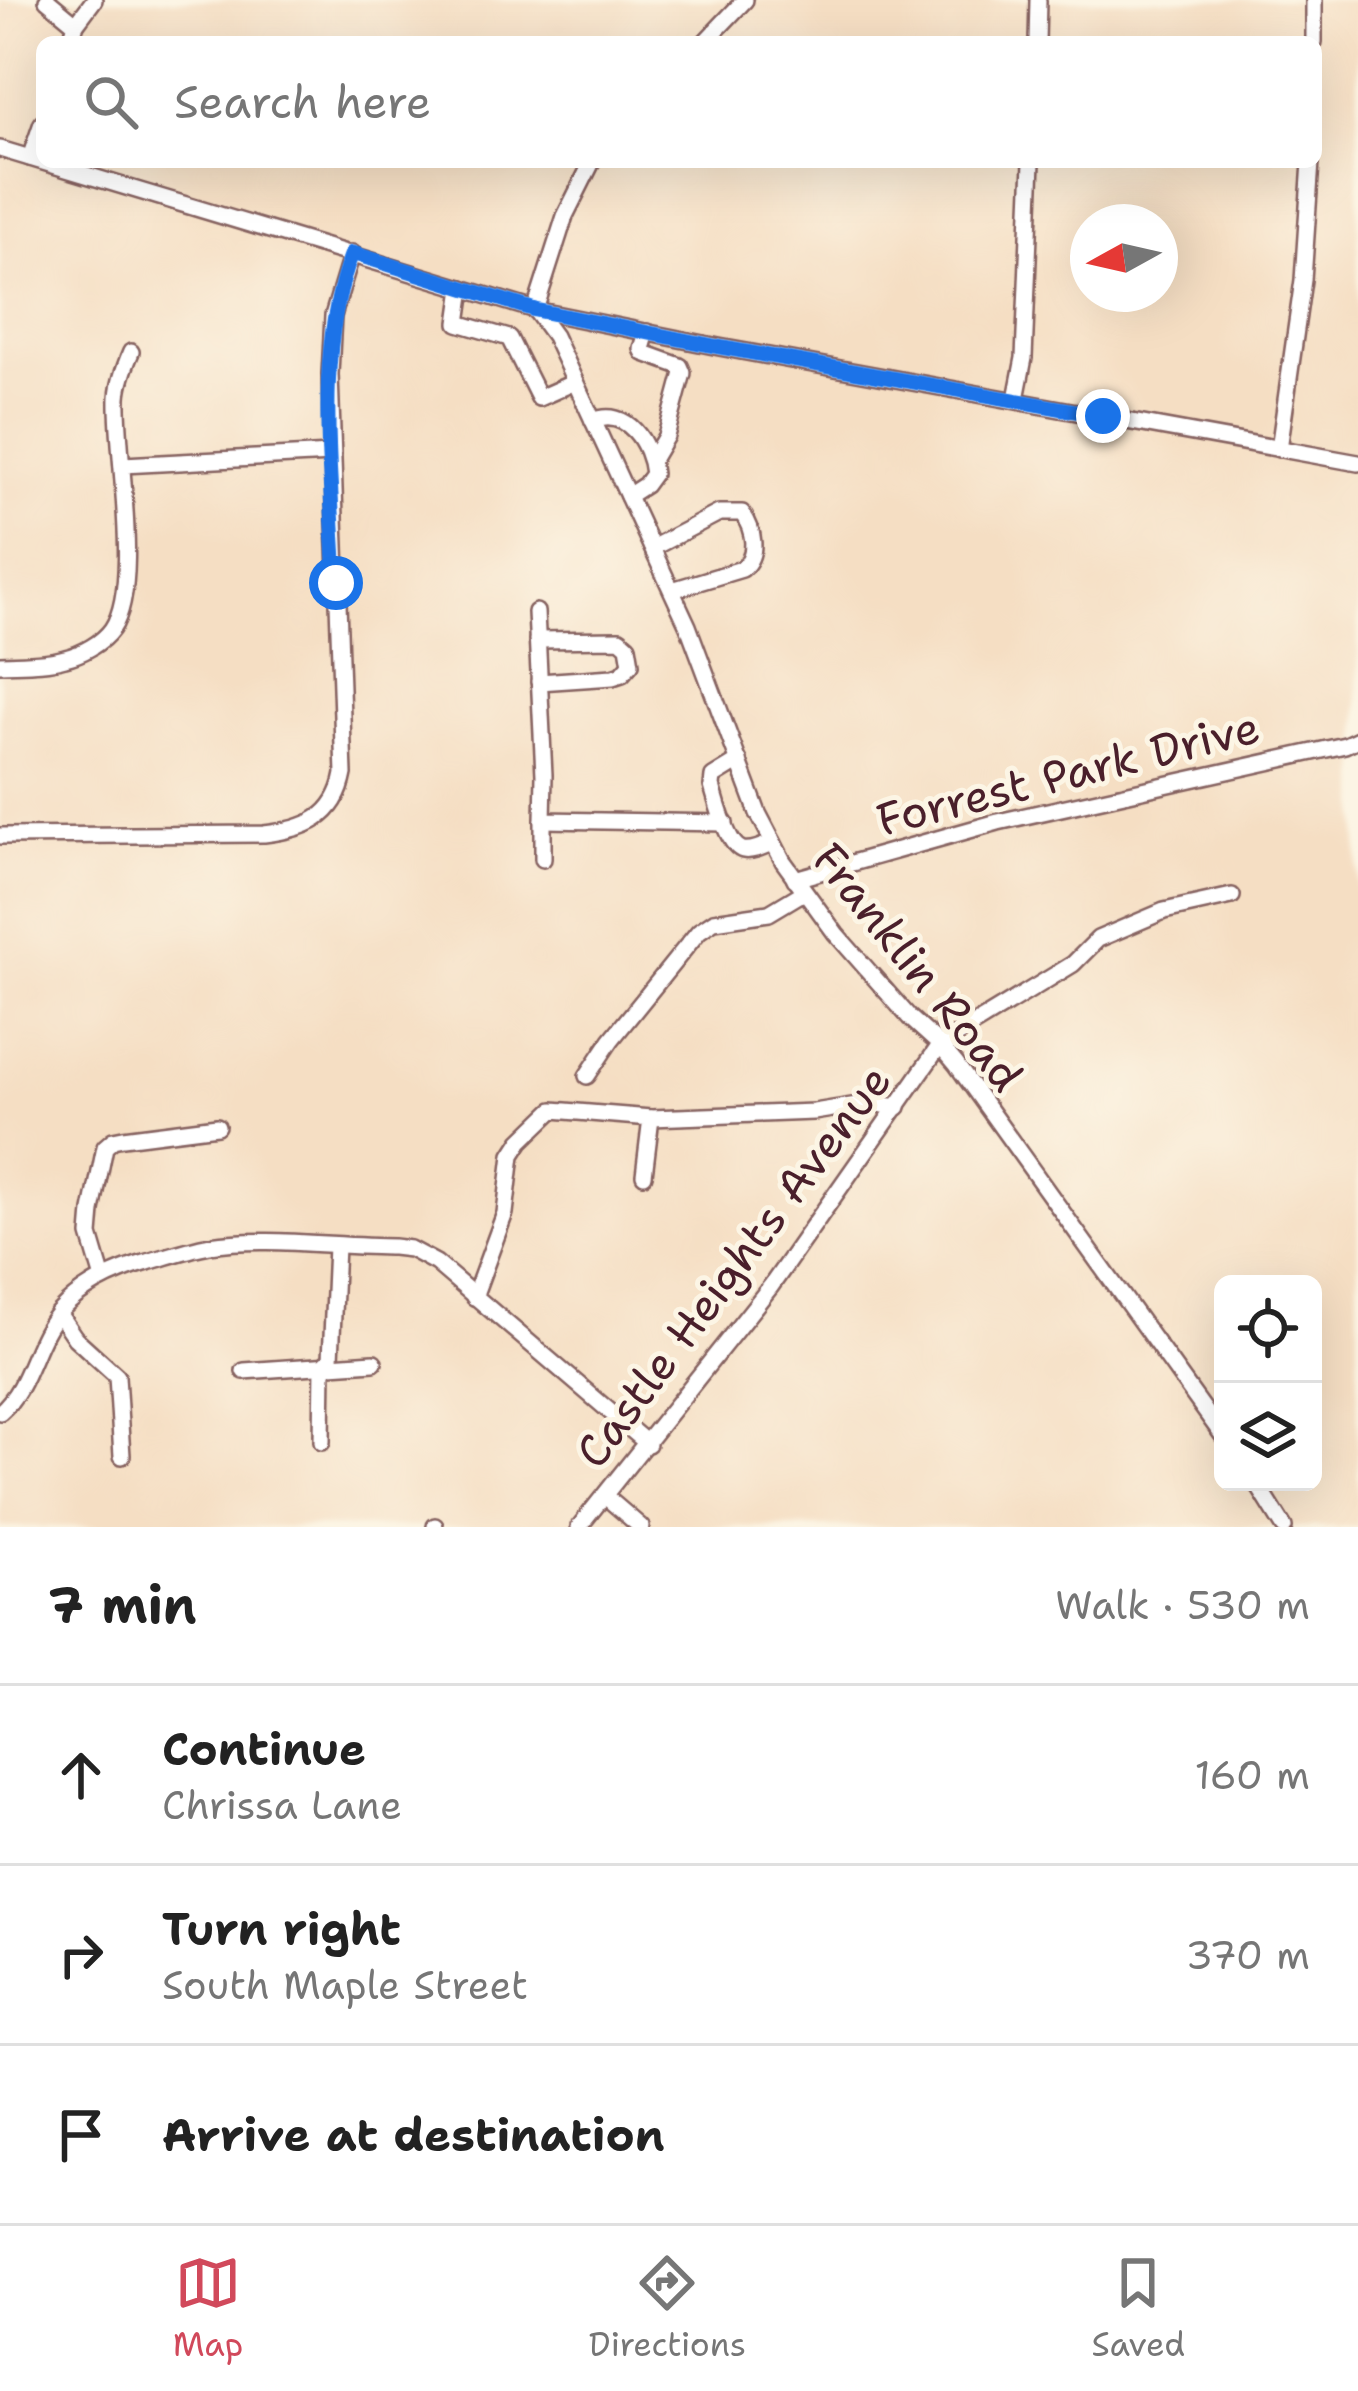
<!DOCTYPE html>
<html lang="en">
<head>
<meta charset="utf-8">
<style>
	:root { --surface:#fff; --page:#f2f2f2; --text:#222; --muted:#767676; --line:#e0e0e0; --accent:#d1495b }
	body { margin:0; font-family:"Shantell Sans",sans-serif; background:var(--page); color:var(--text) }
	.controls { position:absolute; right:36px; bottom:36px; display:grid; overflow:hidden; border-radius:18px; box-shadow:0 12px 48px #0002 }
	.controls button { width:108px; height:108px; display:grid; place-items:center; padding:0; border:0; border-bottom:3px solid var(--line); background:var(--surface); color:var(--text); font:60px sans-serif }
	.compass { position:absolute; left:1070px; top:204px; width:108px; height:108px; border-radius:50%; background:var(--surface); box-shadow:0 12px 48px #0002; rotate:262deg }
	.stop { position:absolute; width:36px; height:36px; margin:-27px; border:9px solid #1a73e8; border-radius:50%; background:#fff }
	.stop.end { background:#1a73e8; border-color:#fff; box-shadow:0 3px 12px #0008 }
	.list { margin:0; padding:0; list-style:none }
	h2 { display:flex; justify-content:space-between; align-items:center; height:156px; margin:0; padding:0 48px; font-size:51px }
	h2 small { font-size:39px; font-weight:400; color:var(--muted) }
	.list li { display:grid; grid-template-columns:78px 1fr auto; gap:36px; align-items:center; box-sizing:border-box; height:180px; padding:0 48px; border-top:3px solid var(--line) }
	.list b { display:block; font-size:45px; white-space:nowrap }
	.list p { margin:0; font-size:39px; white-space:nowrap; color:var(--muted) }
	.list em { font-size:39px; font-style:normal; color:var(--muted) }
	.icon { flex:none; width:66px; height:66px; fill:none; stroke:currentColor; stroke-width:2; stroke-linecap:round; stroke-linejoin:round }
	.map { position:relative; flex:none; width:1358px; height:1527px; overflow:hidden }
	.search { position:absolute; background:var(--surface); box-shadow:0 12px 48px #0002; left:36px; right:36px; top:36px; height:132px; display:flex; align-items:center; gap:30px; box-sizing:border-box; padding:0 42px; border-radius:18px; color:var(--muted); font-size:45px }
	.sheet { height:696px; background:var(--surface) }
	nav { display:flex; justify-content:space-around; align-items:center; box-sizing:border-box; height:168px; border-top:3px solid var(--line); background:var(--surface); font-size:33px; color:var(--muted) }
	nav a { display:grid; justify-items:center; gap:6px }
	nav .on { color:var(--accent) }
	.map>svg:first-child { display:block }
	.lines { fill:none; stroke-linecap:round; stroke-linejoin:round }
	.minor-casing { stroke:#866260; stroke-width:20 }
	.minor { stroke:#fff; stroke-width:15 }
	.route { stroke:#1a73e8; stroke-width:15 }
	.labels { text-anchor:middle; stroke-width:10; stroke-linejoin:round; paint-order:stroke }
	.street-label { font-size:45px; fill:#4a1f2b; stroke:#fcf5e5 }
</style>
</head>
<body>
<div class="map">
<svg width="1358" height="1527" viewBox="0 0 1358 1527">
	<rect width="100%" height="100%" fill="#fcf5e5"/>
	<filter id="ink" filterUnits="userSpaceOnUse"><feTurbulence type="fractalNoise" baseFrequency=".00833" numOctaves="2"/><feDisplacementMap in="SourceGraphic" scale="24" xChannelSelector="R" yChannelSelector="G"/><feConvolveMatrix kernelMatrix="1 2 1 2 8 2 1 2 1" color-interpolation-filters="sRGB"/></filter>
	<filter id="wash" filterUnits="userSpaceOnUse"><feTurbulence type="fractalNoise" baseFrequency=".004" numOctaves="4" result="noise"/><feDisplacementMap in="SourceGraphic" scale="48" xChannelSelector="R" yChannelSelector="G"/><feGaussianBlur stdDeviation="2.7" result="paint"/><feColorMatrix in="noise" values="0 0 0 0 0 0 0 0 0 0 0 0 0 0 0 0 0 1.4 0 .05"/><feComposite in="paint" operator="in"/></filter>
	<g filter="url(#wash)">
		<rect width="100%" height="100%" fill="#f5dec3"/>
	</g>
	<g filter="url(#ink)">
		<g class="lines">
			<defs>
				<g id="minor">
					<polyline points="47,0 76,24"/>
					<polyline points="70,42 76,24 94,0"/>
					<polyline points="705,42 745,0"/>
					<polyline points="1037,42 1038,0"/>
					<polyline points="1314,42 1314,0"/>
					<polyline points="0,149 535,310 719,347 1358,463"/>
					<polyline points="30,158 42,123"/>
					<polyline points="592,162 565,216 535,310 554,336 688,626 758,813 783,861 836,934 909,1017 940,1045 956,1064 1223,1436"/>
					<polyline points="463,288 458,323 509,338 539,398 575,382"/>
					<polyline points="647,332 642,349 644,353 680,366 683,373 666,436 652,460"/>
					<polyline points="1016,399 1024,358 1032,162"/>
					<path d="M 593,421 C 627,407 650,443 653,474 L 645,485 L 628,496"/>
					<polyline points="1279,449 1303,280 1311,162"/>
					<polyline points="123,465 331,454"/>
					<path d="M 652,548 L 719,513 L 742,513 C 754,530 759,555 742,569 L 672,590"/>
					<polyline points="536,612 544,775 543,820 725,823"/>
					<polyline points="537,640 620,639 628,646 631,664 622,674 613,677 539,682"/>
					<path d="M 0,664 C 21,663 45,664 65,658 C 82,654 102,643 112,629 C 142,585 116,452 118,397 C 119,381 125,366 131,352"/>
					<path d="M 739,761 L 713,777 L 712,786 C 717,802 727,846 743,850 C 753,852 764,846 773,842"/>
					<polyline points="543,820 543,859"/>
					<path d="M 0,836 L 264,834 C 306,829 336,818 344,774 L 330,374 L 333,316 L 352,253"/>
					<polyline points="795,879 998,822 1345,745 1358,739"/>
					<polyline points="587,1076 611,1040 699,931 714,921 769,913 804,892"/>
					<polyline points="651,1118 814,1112 870,1103 898,1107"/>
					<polyline points="103,1279 90,1235 92,1211 105,1147 113,1140 123,1138 217,1126"/>
					<polyline points="474,1297 505,1213 512,1155 521,1141 553,1110 651,1118 644,1175"/>
					<polyline points="58,1313 75,1338 117,1376 122,1456"/>
					<polyline points="244,1371 374,1362"/>
					<path d="M 0,1412 C 31,1386 33,1340 60,1311 C 83,1286 116,1271 148,1262 C 168,1256 189,1249 210,1245 C 264,1236 337,1247 393,1247 L 410,1249 L 436,1263 L 648,1444"/>
					<polyline points="322,1442 323,1366 331,1359 336,1246"/>
					<polyline points="1256,1482 1284,1527"/>
					<polyline points="606,1497 641,1527"/>
					<polyline points="435,1526 435,1527"/>
					<polyline points="579,1527 771,1286 940,1045 1073,964 1098,939 1164,911 1232,896"/>
				</g>
			</defs>
			<!-- minor casing -->
			<use href="#minor" class="minor-casing"/>
			<!-- minor -->
			<use href="#minor" class="minor"/>
		</g>
	</g>
	<g class="lines" filter="url(#ink)">
		<!-- route -->
		<path class="route" d="M 336,583 C 332,477 313,354 352,253 L 535,310 L 719,347 L 1103,416"/>
	</g>
	<g class="labels">
		<!-- street labels -->
		<g class="street-label">
			<text transform="translate(1068 773) rotate(-14)" y="16">Forrest Park Drive</text>
			<text transform="translate(918 967) rotate(51)" y="16">Franklin Road</text>
			<text transform="translate(733 1266) rotate(-53)" y="16">Castle Heights Avenue</text>
		</g>
	</g>
</svg>
<div class="controls">
<button><svg class="icon" aria-label="locate" viewBox="0 0 24 24"><circle cx="12" cy="12" r="6"/><path d="M12 2v4M12 18v4M2 12h4M18 12h4"/></svg></button>
<button><svg class="icon" aria-label="layers" viewBox="0 0 24 24"><path d="M12 4l9 5-9 5-9-5zM3 14l9 5 9-5"/></svg></button>
</div>
<svg class="compass" viewBox="-18 -18 36 36"><path d="M0-13l5 13h-10z" fill="#e53935"/><path d="M0 13l5-13h-10z" fill="#767676"/></svg>
<div class="stop" style="left:336px;top:583px"></div>
<div class="stop end" style="left:1103px;top:416px"></div>
<div class="search"><svg class="icon" aria-label="search" viewBox="0 0 24 24"><circle cx="10" cy="10" r="6"/><path d="M15 15l6 6"/></svg>Search here</div>
</div>
<section class="sheet">
<h2>7 min<small>Walk · 530 m</small></h2>
<ul class="list">
<li><svg class="icon" aria-label="ahead" viewBox="0 0 24 24"><path d="M12 20V5M6 11l6-6 6 6"/></svg><div><b>Continue</b><p>Chrissa Lane</p></div><em>160 m</em></li>
<li><svg class="icon" aria-label="right" viewBox="0 0 24 24"><path d="M7 20v-9h11M14 6l5 5-5 5"/></svg><div><b>Turn right</b><p>South Maple Street</p></div><em>370 m</em></li>
<li><svg class="icon" aria-label="arrive" viewBox="0 0 24 24"><path d="M6 21V4h12l-3 4 3 4H6"/></svg><div><b>Arrive at destination</b></div></li>
</ul>
</section>
<nav>
<a class="on"><svg class="icon" aria-label="map" viewBox="0 0 24 24"><path d="M3 6l6-2 6 2 6-2v14l-6 2-6-2-6 2zM9 4v14M15 6v14"/></svg>Map</a>
<a><svg class="icon" aria-label="directions" viewBox="0 0 24 24"><path d="M12 3l9 9-9 9-9-9zM9 14v-3h6M13 9l2 2-2 2"/></svg>Directions</a>
<a><svg class="icon" aria-label="saved" viewBox="0 0 24 24"><path d="M7 4h10v16l-5-4-5 4z"/></svg>Saved</a>
</nav>
</body>
</html>
